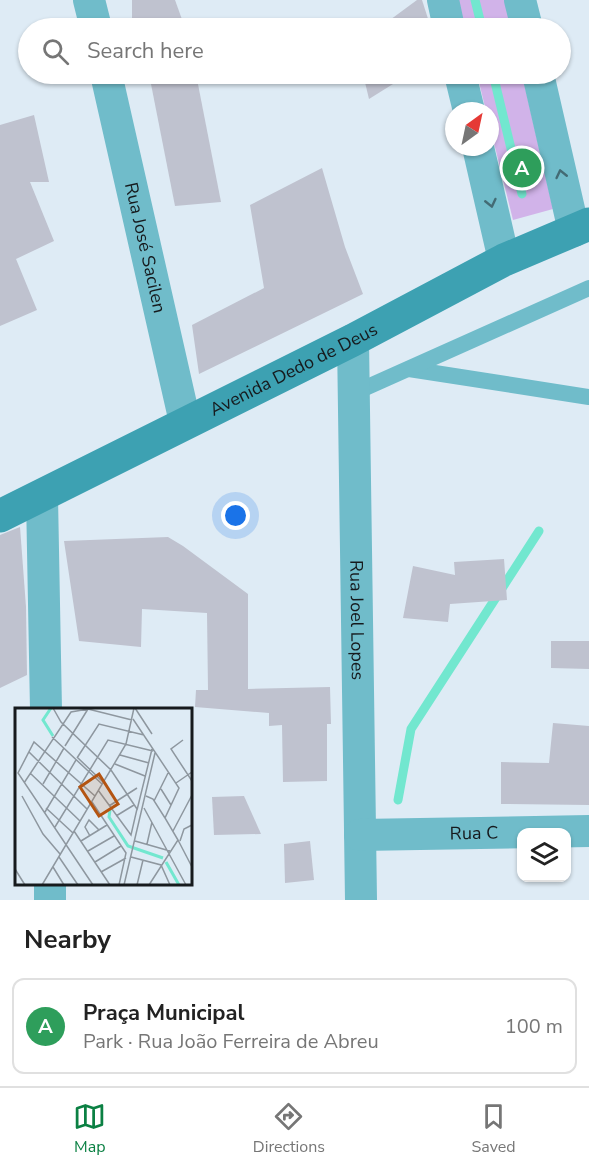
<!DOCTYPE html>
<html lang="en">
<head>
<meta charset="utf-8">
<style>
	:root { --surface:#fff; --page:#f6f6f6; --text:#222; --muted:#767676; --line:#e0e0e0; --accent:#0b8043 }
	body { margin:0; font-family:"Nunito Sans",sans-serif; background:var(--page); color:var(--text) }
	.controls { position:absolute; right:18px; bottom:18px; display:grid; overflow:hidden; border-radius:12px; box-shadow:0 2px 4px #0004 }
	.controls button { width:54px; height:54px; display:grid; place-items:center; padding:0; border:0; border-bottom:2px solid var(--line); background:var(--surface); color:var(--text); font:30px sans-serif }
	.compass { position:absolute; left:445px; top:102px; width:54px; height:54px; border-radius:50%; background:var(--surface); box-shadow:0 2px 4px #0004; rotate:33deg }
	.you { position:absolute; left:236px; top:516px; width:21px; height:21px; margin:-15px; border:4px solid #fff; border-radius:50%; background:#1a73e8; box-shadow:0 0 0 9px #1a73e833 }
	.badge { display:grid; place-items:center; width:39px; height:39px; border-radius:50%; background:var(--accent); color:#fff; font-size:20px; font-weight:700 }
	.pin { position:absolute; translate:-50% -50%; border:3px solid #fff; box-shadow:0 2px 6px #0006 }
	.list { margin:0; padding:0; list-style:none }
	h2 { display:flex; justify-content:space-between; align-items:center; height:78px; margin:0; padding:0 24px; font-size:26px }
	h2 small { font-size:20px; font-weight:400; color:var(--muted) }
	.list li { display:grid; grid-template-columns:39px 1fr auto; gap:18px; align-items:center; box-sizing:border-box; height:96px; margin:0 12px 12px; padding:0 12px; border:2px solid var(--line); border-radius:12px }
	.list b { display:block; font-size:22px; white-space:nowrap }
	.list p { margin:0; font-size:20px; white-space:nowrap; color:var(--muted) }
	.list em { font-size:20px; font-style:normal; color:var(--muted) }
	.icon { flex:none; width:33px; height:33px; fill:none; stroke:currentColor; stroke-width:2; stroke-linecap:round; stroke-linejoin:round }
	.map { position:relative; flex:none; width:589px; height:900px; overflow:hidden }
	.search { position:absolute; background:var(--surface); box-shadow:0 2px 4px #0004; left:18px; right:18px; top:18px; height:66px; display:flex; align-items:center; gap:15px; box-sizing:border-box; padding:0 21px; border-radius:33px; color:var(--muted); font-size:22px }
	.sheet { height:186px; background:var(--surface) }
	nav { display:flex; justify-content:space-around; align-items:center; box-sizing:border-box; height:84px; border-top:2px solid var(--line); background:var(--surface); font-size:16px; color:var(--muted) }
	nav a { display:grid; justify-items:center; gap:3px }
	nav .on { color:var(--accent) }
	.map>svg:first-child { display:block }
	.green { fill:#d1b3e9 }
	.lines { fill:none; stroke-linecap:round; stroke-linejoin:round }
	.stream { stroke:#72e7cf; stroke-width:9 }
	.building { fill:#bfc2cf }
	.lane { stroke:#70bcca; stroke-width:16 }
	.street { stroke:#70bcca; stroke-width:32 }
	.secondary { stroke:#3da1b2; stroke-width:33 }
	.oneway { stroke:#436b74 }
	.labels { text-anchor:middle; stroke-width:4.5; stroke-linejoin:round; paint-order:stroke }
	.street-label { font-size:18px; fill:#161a1d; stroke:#fff }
	.inset-river { fill:none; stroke:#72e7cf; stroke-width:3 }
	.inset-road { fill:none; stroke:#8e979f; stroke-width:1.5 }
	.view { fill:#b45411; fill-opacity:0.15; stroke:#b45411; stroke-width:3 }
	.inset-edge { fill:none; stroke:#161a1d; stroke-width:3 }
</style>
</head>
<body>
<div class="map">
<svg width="589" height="900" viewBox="0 0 589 900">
	<rect width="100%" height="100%" fill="#deebf5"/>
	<!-- green -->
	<g class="green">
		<polygon points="458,0 506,0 512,28 465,28"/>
		<polygon points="477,74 522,74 553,209 513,220 490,127 490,111 486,111"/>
	</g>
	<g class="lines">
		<!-- stream -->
		<g class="stream">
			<polyline points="475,0 482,28"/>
			<polyline points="493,74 522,194"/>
			<polyline points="398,800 411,729 539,531"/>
		</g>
	</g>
	<!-- building -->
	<g class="building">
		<polygon points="132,0 175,0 184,25 171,28 132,28"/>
		<polygon points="417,0 422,0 431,28 379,28"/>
		<polygon points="167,74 196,74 221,202 175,206 150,79"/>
		<polygon points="363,74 409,74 369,99"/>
		<polygon points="34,115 49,182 30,182 54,241 16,259 37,310 0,326 0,125"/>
		<polygon points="322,168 345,247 363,294 199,374 192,325 264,288 250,205"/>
		<polygon points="20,527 26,607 27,675 0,688 0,535"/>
		<polygon points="168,537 183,546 248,594 248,689 330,687 331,724 327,724 327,781 283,782 282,725 269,726 269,713 195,707 196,690 208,690 207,613 142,609 141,647 79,641 64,541"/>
		<polygon points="504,559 507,600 450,604 448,622 403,618 413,566 455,575 454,562"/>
		<polygon points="551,641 589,641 589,669 551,668"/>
		<polygon points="553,723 589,726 589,805 501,804 501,762 549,763"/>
		<polygon points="244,796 261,834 214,835 212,797"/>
		<polygon points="310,841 314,880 285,883 284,844"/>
	</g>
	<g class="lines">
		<!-- lane -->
		<g class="lane">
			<polyline points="409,369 589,397"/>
			<polyline points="354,393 589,288"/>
		</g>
		<!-- street -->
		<g class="street">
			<polyline points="89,0 96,28"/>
			<polyline points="443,0 449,28"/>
			<polyline points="520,0 527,28"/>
			<path id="s1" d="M 106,74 L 185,422"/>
			<polyline points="460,74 469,111"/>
			<polyline points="538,74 574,231"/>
			<polyline points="478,147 504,260"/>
			<path id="s2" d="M 353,340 L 361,900"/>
			<polyline points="42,497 46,710"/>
			<path id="s3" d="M 360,835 L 589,831"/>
			<polyline points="50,884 50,900"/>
		</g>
		<!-- secondary -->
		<path class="secondary" id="s4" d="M 0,516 L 353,340 L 504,260 L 589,224"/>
	</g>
	<!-- one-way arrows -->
	<defs><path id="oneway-chevron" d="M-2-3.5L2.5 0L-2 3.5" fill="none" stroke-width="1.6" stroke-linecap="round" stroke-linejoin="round" transform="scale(1.5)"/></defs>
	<g class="oneway">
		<use href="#oneway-chevron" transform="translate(561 174) rotate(-103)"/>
		<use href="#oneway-chevron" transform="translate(491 203) rotate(77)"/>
	</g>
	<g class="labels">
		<!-- street labels -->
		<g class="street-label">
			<text dy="6" stroke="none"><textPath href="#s1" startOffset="178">Rua José Sacilen</textPath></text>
			<text dy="6" stroke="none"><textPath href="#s4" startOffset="328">Avenida Dedo de Deus</textPath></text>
			<text dy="6" stroke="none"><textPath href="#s2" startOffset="280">Rua Joel Lopes</textPath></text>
			<text dy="6" stroke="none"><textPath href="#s3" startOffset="114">Rua C</textPath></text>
		</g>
	</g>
	<!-- overview -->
	<g transform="translate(15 708)">
		<rect width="177" height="177" fill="#deebf5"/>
		<path class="inset-river" d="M 36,0 L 28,12 L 38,28M 95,102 L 94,109 L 113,138 L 148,150M 151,154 L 164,177"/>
		<path class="inset-road" d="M 38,0 L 46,14 L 96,62 L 122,101 L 116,127 L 83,82M 120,0 L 137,26M 118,11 L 164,80 L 150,110 L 163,132 L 134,177M 37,29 L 87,76M 168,32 L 156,41 L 177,73M 50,38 L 73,1M 14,44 L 72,101M 105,47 L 134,55M 62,50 L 84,16 L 129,27M 63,50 L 88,74M 100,56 L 130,68M 15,65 L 65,113M 9,75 L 56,4 L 73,1 L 117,12M 161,75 L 177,64M 28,76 L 49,40M 146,81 L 156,97M 7,88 L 28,126 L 45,146M 131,88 L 138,91 L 150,110M 139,93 L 153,65M 77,94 L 111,145 L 104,177M 94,98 L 122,80M 31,100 L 58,125M 129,100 L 171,177M 122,102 L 137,41M 30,104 L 61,52M 101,108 L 119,97M 40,119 L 93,32 L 138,43M 59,123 L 95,177M 158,123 L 177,87M 75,128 L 70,119 L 74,112 L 84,122M 163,132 L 177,159M 66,133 L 92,117M 120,133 L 155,143M 165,133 L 169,121 L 177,117M 132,136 L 137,114M 73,143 L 99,128M 44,149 L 63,177M 116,149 L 146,157 L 155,177M 80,154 L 106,138M 38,159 L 49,177M 0,161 L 10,177M 86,164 L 111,150M 27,177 L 111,36 L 119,0M 78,177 L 3,65 L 19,34 L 80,88M 109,177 L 140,45M 122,177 L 128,152"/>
		<path class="view" d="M 84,66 L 103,96 L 84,108 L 65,79 Z"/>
		<rect width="177" height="177" class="inset-edge"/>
	</g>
</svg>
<div class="controls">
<button><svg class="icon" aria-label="layers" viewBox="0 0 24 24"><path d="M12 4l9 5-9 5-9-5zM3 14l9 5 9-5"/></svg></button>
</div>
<svg class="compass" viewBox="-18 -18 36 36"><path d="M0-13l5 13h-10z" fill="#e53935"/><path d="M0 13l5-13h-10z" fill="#767676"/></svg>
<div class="you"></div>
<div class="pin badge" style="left:522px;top:168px;background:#2e9e5b">A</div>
<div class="search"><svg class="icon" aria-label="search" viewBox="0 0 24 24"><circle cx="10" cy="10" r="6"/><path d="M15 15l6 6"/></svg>Search here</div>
</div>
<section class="sheet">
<h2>Nearby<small></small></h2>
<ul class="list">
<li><span class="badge" style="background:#2e9e5b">A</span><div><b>Praça Municipal</b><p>Park · Rua João Ferreira de Abreu</p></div><em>100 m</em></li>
</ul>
</section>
<nav>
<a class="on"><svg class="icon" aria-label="map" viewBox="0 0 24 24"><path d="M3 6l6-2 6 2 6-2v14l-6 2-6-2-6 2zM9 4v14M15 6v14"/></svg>Map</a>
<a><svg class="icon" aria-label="directions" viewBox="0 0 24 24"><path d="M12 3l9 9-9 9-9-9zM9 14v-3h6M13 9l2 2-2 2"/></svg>Directions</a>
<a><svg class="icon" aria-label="saved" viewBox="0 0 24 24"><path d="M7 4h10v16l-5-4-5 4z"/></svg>Saved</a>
</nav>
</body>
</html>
